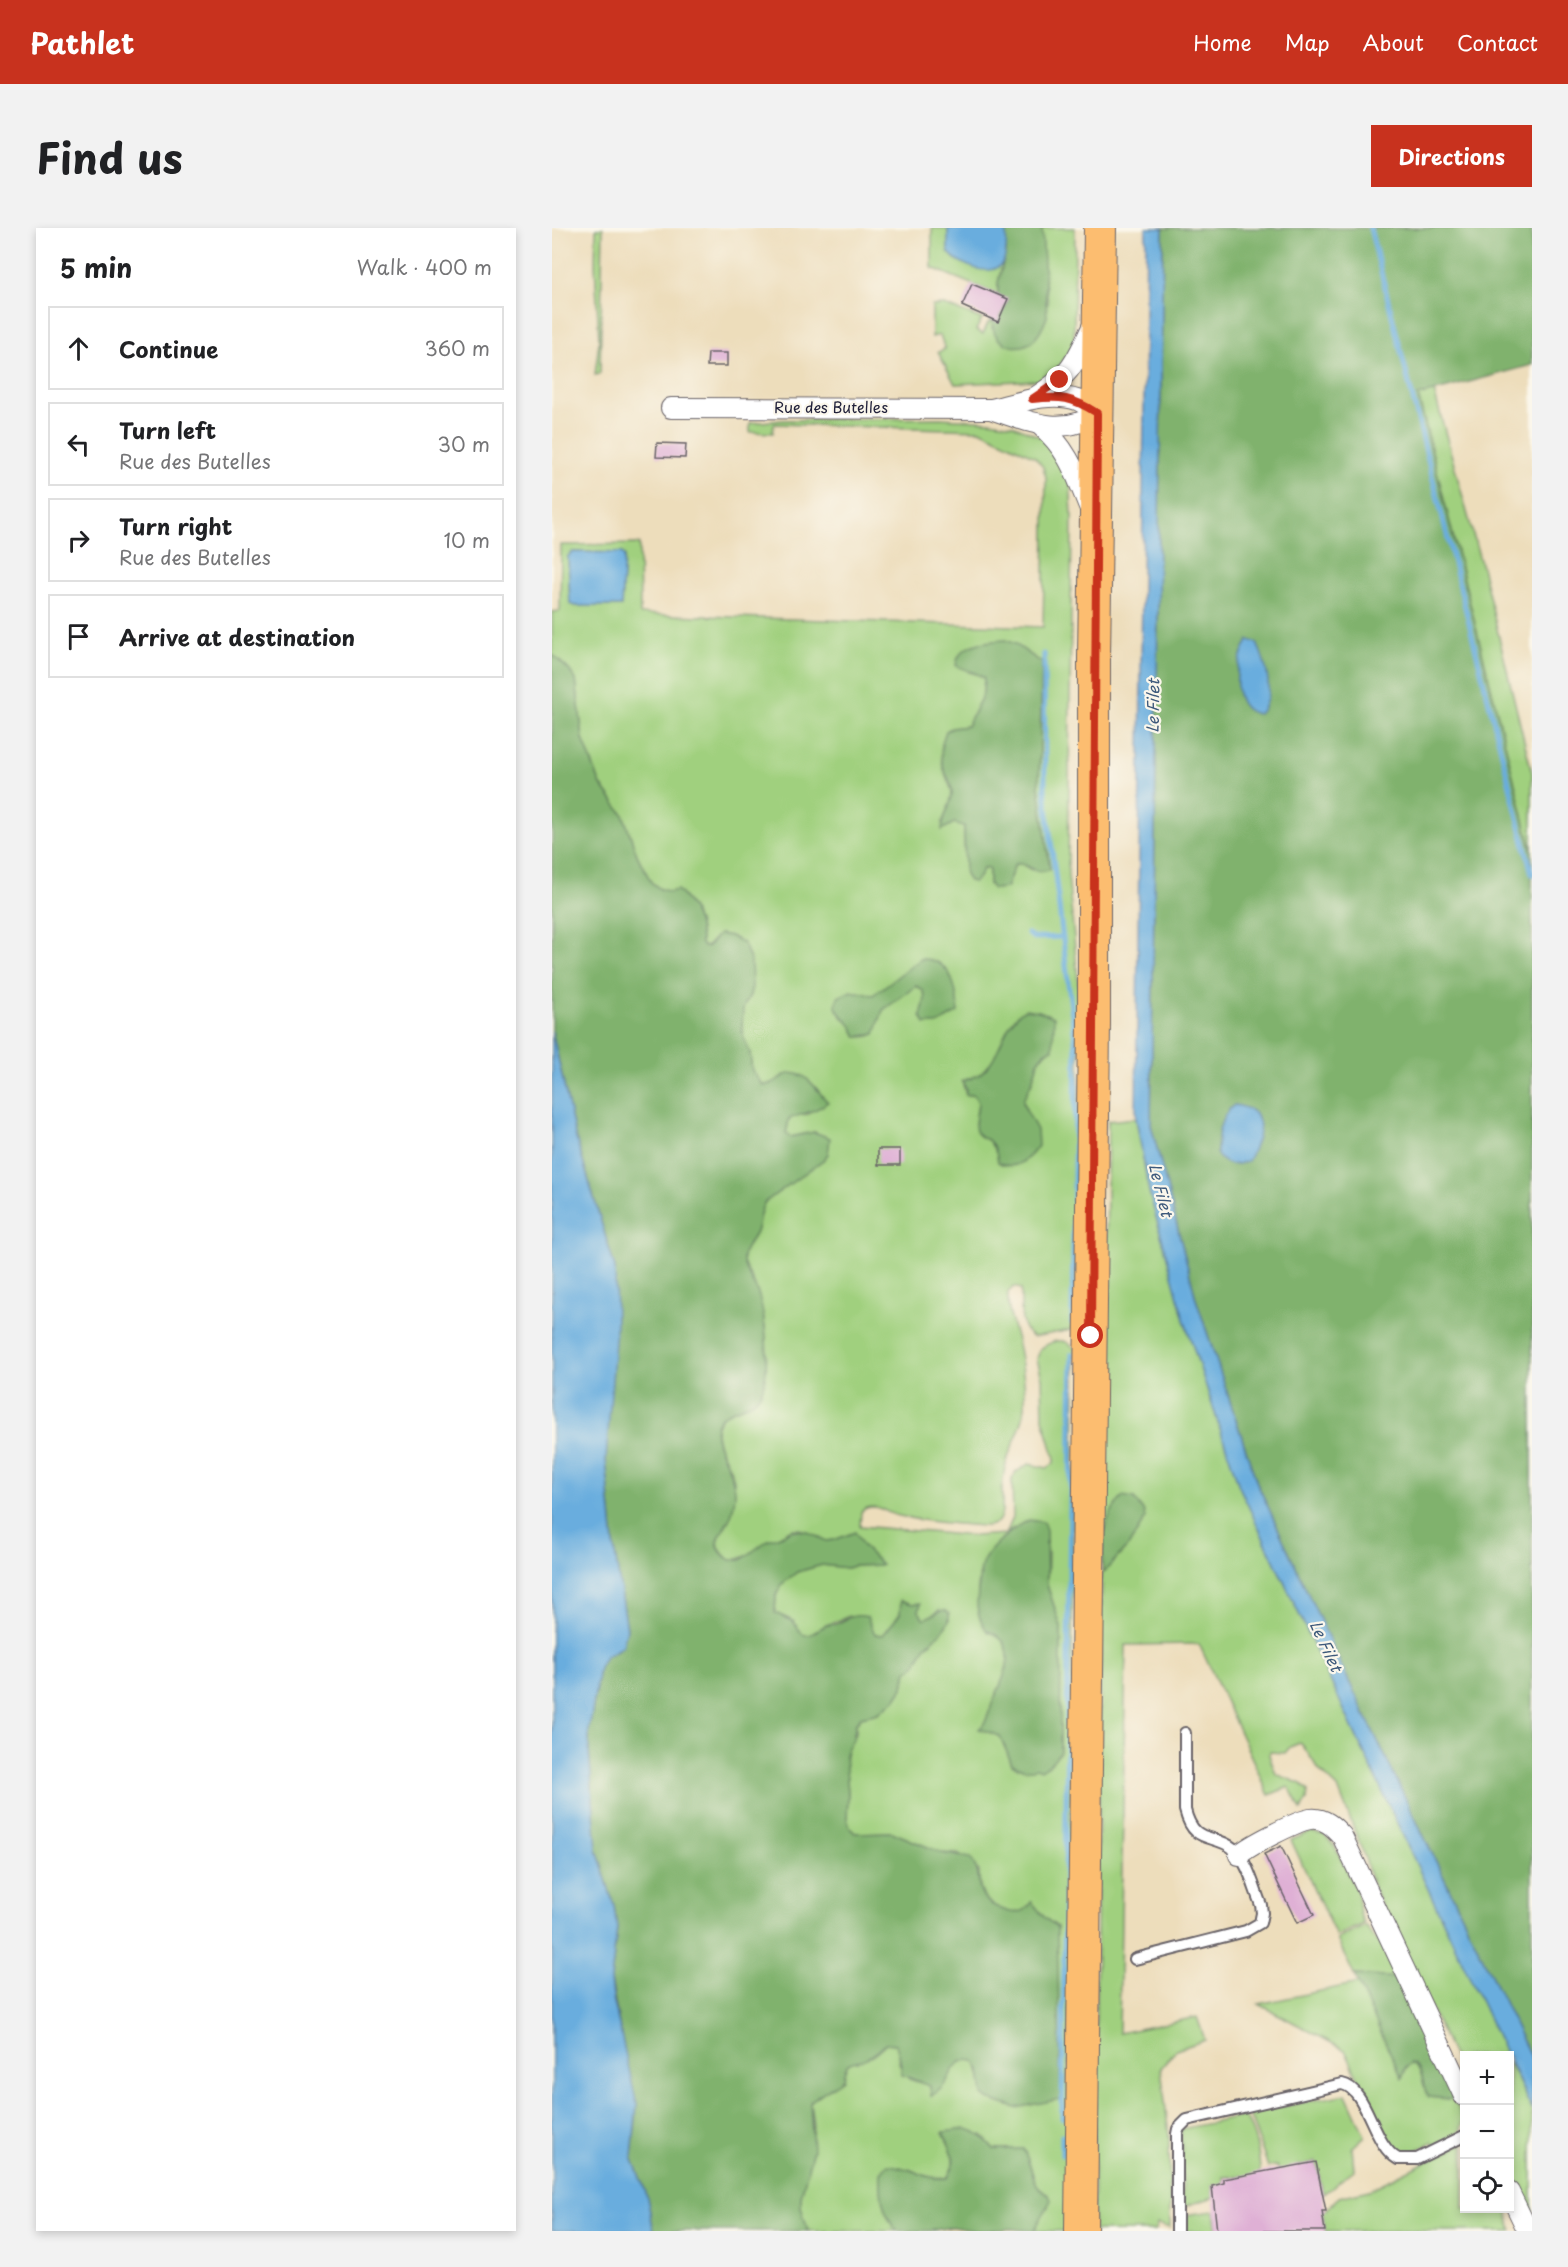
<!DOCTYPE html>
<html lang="en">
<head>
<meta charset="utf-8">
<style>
	:root { --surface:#fff; --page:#f2f2f2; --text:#202124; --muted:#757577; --line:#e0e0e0; --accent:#c8321e }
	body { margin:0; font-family:"Playpen Sans",sans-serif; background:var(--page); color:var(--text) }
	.controls { position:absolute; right:18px; bottom:18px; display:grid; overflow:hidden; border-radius:0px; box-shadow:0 3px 9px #0003 }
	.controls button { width:54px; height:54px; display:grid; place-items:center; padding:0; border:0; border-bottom:2px solid var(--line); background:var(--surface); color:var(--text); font:30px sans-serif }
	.stop { position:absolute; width:18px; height:18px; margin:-14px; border:4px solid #c8321e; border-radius:50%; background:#fff }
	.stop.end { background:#c8321e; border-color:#fff; box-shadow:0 2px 6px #0008 }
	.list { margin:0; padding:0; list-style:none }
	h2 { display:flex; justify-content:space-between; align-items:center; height:78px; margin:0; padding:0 24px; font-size:26px }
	h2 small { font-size:20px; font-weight:400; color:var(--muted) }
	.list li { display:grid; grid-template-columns:39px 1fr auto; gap:18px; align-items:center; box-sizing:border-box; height:84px; margin:0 12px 12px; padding:0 12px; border:2px solid var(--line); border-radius:0px }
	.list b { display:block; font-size:22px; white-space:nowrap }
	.list p { margin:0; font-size:20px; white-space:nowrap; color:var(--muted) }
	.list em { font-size:20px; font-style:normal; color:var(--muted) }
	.icon { flex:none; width:33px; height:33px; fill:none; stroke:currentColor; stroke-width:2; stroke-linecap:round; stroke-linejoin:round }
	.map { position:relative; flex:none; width:980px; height:2003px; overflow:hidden; border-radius:0px }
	header { display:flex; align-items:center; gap:36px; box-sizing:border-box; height:84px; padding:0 30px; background:var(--accent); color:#fff }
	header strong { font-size:28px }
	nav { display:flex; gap:33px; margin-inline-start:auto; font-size:21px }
	.intro { display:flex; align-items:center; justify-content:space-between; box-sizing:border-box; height:144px; padding:0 36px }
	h1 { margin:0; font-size:42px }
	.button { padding:15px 27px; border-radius:0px; background:var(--accent); color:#fff; font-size:21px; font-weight:700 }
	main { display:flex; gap:36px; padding:0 36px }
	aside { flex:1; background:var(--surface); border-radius:0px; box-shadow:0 3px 9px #0003 }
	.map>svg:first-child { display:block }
	.green { fill:#a0d07e; stroke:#61795c; stroke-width:1.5; fill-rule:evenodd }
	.forest { fill:#80b26d; stroke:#516a54; stroke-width:1.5 }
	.water { fill:#69adde; stroke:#46688c; stroke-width:1.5 }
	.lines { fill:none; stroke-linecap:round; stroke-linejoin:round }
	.stream { stroke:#69adde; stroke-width:5 }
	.building { fill:#dfb0d5 }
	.lane-casing { stroke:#696368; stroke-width:14 }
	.street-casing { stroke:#696368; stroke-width:22 }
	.primary-casing { stroke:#696368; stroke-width:34 }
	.lane { stroke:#fff; stroke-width:10 }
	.street { stroke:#fff; stroke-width:20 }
	.primary { stroke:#fcbd6f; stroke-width:32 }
	.route { stroke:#c8321e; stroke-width:8 }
	.labels { text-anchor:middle; stroke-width:4.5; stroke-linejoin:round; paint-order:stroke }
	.street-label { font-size:15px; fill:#22223b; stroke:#fbf7ec }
	.water-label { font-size:16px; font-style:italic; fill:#3e5a7c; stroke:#fbf7ec }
</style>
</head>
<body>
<header>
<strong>Pathlet</strong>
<nav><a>Home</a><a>Map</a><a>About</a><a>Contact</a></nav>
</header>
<div class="intro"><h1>Find us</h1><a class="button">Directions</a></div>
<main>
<aside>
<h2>5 min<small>Walk · 400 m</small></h2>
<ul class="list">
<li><svg class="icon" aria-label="ahead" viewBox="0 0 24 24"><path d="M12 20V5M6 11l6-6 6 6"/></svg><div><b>Continue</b></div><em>360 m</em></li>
<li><svg class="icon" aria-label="left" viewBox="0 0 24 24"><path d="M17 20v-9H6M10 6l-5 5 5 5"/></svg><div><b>Turn left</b><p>Rue des Butelles</p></div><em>30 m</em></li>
<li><svg class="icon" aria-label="right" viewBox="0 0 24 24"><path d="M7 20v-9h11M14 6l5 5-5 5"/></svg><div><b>Turn right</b><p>Rue des Butelles</p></div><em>10 m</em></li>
<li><svg class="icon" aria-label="arrive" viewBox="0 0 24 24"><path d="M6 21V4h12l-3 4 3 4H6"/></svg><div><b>Arrive at destination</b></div></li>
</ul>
</aside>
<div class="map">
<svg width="980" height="2003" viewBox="0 0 980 2003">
	<rect width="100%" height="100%" fill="#fbf7ec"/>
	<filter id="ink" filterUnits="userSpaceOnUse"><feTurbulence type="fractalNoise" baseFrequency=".0167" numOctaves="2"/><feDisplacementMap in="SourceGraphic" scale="12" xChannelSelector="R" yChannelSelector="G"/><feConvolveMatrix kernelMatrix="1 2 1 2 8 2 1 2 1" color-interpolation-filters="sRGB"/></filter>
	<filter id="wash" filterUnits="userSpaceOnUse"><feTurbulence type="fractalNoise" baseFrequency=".008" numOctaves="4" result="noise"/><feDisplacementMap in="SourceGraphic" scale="24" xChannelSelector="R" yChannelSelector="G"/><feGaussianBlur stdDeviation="1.35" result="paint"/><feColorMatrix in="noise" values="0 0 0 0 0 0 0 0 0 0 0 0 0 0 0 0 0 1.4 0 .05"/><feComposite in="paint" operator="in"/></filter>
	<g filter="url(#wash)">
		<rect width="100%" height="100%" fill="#edddbb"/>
		<!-- green -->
		<g class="green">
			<polygon points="44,0 51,0 48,146 43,147 47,113 43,36"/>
			<polygon points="380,0 396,0 396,23 403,31 447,38 451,33 446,55 446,67 380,40"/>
			<polygon points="490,0 523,0 522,112 519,122 507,139 496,148 486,152 403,156 386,124 393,121 388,107 380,109 380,78 392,77 430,91 424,102 431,106 436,95 441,91 440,100 496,76 490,30"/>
			<polygon points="882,163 931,343 980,545 980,624 866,167"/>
			<path d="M 388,190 L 438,193 L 461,197 L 491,210 L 518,250 L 520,287 L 516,647 L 528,774 L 524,1095 L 519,1102 L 481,1109 C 465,1100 470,1077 469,1061 L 462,1059 L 456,1064 C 455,1080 459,1090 463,1105 C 469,1125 474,1158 473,1179 C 471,1203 455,1222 452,1245 C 451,1251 450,1257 450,1264 C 450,1279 454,1298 433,1298 C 403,1296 372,1294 343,1287 C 335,1285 329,1279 321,1279 C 315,1279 312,1280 309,1284 L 308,1298 L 422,1308 L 454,1306 L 461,1289 L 460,1251 L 464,1244 L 477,1236 L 495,1240 L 501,1236 L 503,1231 L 491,1191 L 490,1150 L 485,1131 L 488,1121 C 500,1112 513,1108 523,1121 L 515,2003 L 482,2003 L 487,1990 L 496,1979 L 497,1967 C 480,1961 480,1936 471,1921 L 442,1921 L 430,1907 L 395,1913 C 403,1925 403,1938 395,1950 L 377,1949 L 357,1941 L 329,1954 C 330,1973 333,1988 345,2003 L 256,2003 L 249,1979 L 249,1968 L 258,1932 L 261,1897 L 258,1874 C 268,1865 280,1859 291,1851 C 294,1826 303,1838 318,1828 C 324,1825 329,1819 334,1815 L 343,1816 L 348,1823 L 347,1835 L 357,1851 L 378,1858 L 394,1855 C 400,1841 406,1829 423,1833 C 430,1846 429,1858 436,1871 L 464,1880 L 505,1699 L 493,1690 L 479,1674 C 477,1678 474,1682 469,1684 C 458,1687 436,1677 431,1667 C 427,1661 427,1651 427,1643 L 406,1626 L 390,1625 L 340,1604 L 308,1605 L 303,1605 L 298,1600 L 295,1591 L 296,1564 L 293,1535 L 295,1521 L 304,1505 L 304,1496 L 309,1489 L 326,1485 L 343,1472 L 351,1460 L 355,1443 L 363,1438 L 373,1419 L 379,1414 L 387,1382 L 376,1390 L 371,1390 L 360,1376 L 349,1373 L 348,1386 L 331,1407 L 323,1406 L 297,1388 C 289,1392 282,1394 274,1397 C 265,1401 262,1408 251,1407 L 241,1393 L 223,1385 L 224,1368 L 230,1356 L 245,1344 L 270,1337 L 295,1340 L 301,1338 L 329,1337 L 311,1318 L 303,1305 C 295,1308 285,1313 276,1313 C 262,1311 251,1295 236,1303 C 219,1312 197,1332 178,1332 C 169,1326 163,1316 168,1305 C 169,1303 172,1301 173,1298 C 176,1291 183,1260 182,1253 C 179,1234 156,1211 167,1193 C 177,1176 202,1182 209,1161 C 220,1131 213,1082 201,1053 C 198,1046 192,1041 191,1033 C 189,1020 200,1015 204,1004 C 208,994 206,984 213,974 L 271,932 L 276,926 L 277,910 L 262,904 L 238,909 L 234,906 L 237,891 L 246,887 L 257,886 L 270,869 C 259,849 248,844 225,853 C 219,855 218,857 211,857 L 200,843 L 198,825 L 191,808 L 190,797 L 191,780 L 198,767 L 199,734 L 191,716 L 179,708 L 167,706 L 156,718 L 152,719 L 149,716 C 149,693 141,678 125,662 L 118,664 L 108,661 L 99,654 L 85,627 L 71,586 L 49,557 L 42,540 L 31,512 L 24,452 L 17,442 L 0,426 L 0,384 L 8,383 L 9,317 L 87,316 L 88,386 L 491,399 L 494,249 L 491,239 L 483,229 L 428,202 L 222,196 L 221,205 L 198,204 L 198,195 L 231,192 ZM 21,324 L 70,325 L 72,328 L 69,378 L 23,378 L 18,376 L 16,328 ZM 463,416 L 490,435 L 487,558 L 498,641 L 480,642 L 469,635 L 463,636 L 454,660 L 441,661 L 437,656 L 437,640 L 431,641 L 427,649 L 413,647 L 412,599 L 407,595 L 390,595 L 399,574 L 400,563 L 393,545 L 394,503 L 400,500 L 415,498 L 431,466 L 432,450 L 425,446 L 417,444 ZM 387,735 L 398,747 L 369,789 C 371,777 379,764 364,758 C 361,759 332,781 330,783 C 320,797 333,810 305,809 L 299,796 L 288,787 L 307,764 L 321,767 ZM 497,822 L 487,831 L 480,854 L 471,872 L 475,884 L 480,926 L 473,931 L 444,924 L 437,913 L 428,908 L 423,896 L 426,874 L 422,867 L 414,867 L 410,853 L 427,847 L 440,833 ZM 461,1300 L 496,1325 L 495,1357 L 509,1399 L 508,1524 L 466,1540 L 460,1536 L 448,1508 L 441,1506 L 432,1497 C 440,1477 459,1444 456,1423 C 453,1406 438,1409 432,1397 C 429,1391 429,1382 427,1375 C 422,1340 436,1323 461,1300 Z"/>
			<polygon points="584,890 597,963 632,1091 687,1258 954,1827 912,1828 912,1851 821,1659 813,1630 786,1560 767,1542 751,1518 748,1515 738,1519 733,1525 718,1524 717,1527 724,1546 749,1556 756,1563 755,1572 749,1582 737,1559 717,1567 647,1416 574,1417 567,1805 645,1789 653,1812 624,1822 609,1840 617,1908 618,2000 605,1996 604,2003 541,2003 550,1346 577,1317 592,1284 582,1271 550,1307 556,893"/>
			<polygon points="759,1604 772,1607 782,1617 806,1666 808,1686 812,1696 784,1708 739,1612"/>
			<polygon points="814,1698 820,1708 830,1717 846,1750 802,1747 785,1711"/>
			<polygon points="806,1755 850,1849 856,1837 862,1836 868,1843 876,1869 898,1871 902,1869 911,1893 908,1904 882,1918 880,1914 863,1923 850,1926 838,1918 793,1822 707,1776"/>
			<polygon points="957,1834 980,1882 980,1993 958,1946"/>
			<polygon points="794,1866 813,1908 800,1920 802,1942 771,1966 764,1934 744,1938 745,1947 728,1950 725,1938 716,1939 697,1885"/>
			<path d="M 693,1888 C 703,1906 708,1927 708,1947 L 672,1949 L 672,1955 L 660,1958 L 662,1969 L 631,1979 L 629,1901 Z"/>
			<polygon points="912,1915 912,1980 955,1981 960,2003 773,2003 770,1983 774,1982 787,1969 817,1962"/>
			<polygon points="662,1983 665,2003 630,2003 632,1987"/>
		</g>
		<!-- forest -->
		<g class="forest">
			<path d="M 454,0 L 490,0 L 495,89 C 491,99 486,111 476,116 C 457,124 438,111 441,91 L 446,93 L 456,72 L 446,67 L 446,55 L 454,23 Z"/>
			<polygon points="611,0 980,0 980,137 866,168 980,624 980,1832 788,1435 705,1255 644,1071 599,897"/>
			<path d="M 453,412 L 463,416 L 490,435 L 487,558 L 498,642 C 477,646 478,634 463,636 L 454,660 L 441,661 L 437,656 L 437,640 L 431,641 L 427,649 L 422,654 L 417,653 L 413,647 L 412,598 L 402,595 L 390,602 C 390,588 400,578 400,564 C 400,557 397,552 394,546 C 387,532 388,518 394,503 L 400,500 L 415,498 L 431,466 L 432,450 L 425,446 L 404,438 C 406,415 434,413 453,412 Z"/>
			<path d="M 0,426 L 17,442 L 24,452 L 31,511 L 42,540 L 49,557 L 71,586 L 85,627 L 99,654 L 108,661 L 118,664 L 125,662 C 141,678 149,693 149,716 L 152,719 L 156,718 L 167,706 L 179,708 L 192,716 L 199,734 L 200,759 L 198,767 L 191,780 L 190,797 L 191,808 L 198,825 L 200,843 L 211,857 C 222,857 225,851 233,847 C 254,839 265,864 276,874 C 260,886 253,884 237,891 L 234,906 L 238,909 L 262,904 L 278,910 L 276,926 L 271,932 L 213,974 C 206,984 208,993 204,1004 C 200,1014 190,1020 191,1032 C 192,1044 202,1054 206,1065 C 214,1088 219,1142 209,1164 C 200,1184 169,1177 164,1199 C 160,1217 185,1246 183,1268 C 182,1276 181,1284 178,1290 C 169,1307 156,1318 178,1332 L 189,1332 L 216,1312 L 231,1307 L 240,1302 L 254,1303 L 274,1313 L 282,1312 L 303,1304 L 311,1318 L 330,1337 L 301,1338 L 295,1340 L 270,1337 L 245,1344 L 230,1356 L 224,1367 L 223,1385 L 241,1393 L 251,1407 C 262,1408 265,1401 273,1398 C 276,1396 280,1397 283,1396 C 296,1391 301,1385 315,1389 L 323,1406 L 331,1407 L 348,1386 L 349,1372 L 360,1376 L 369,1375 L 367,1383 L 371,1390 C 380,1390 384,1382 393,1382 L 397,1385 L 397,1392 L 393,1400 L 373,1419 L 363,1438 L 355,1443 L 351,1460 L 343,1472 L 326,1485 L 309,1489 L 304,1495 L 301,1512 L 295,1521 L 293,1527 L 296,1564 L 295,1591 L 298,1600 L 303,1605 L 340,1604 L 390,1625 L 418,1630 C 430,1645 424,1653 430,1667 C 436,1677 458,1687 469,1684 C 474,1682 477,1678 480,1674 L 493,1690 L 505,1699 L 509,1871 L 464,1880 L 436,1871 L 431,1867 L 428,1842 L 423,1833 C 405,1829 402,1841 394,1854 C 391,1861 385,1864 379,1868 L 378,1858 L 350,1847 C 348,1836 349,1825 343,1816 L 334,1815 C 329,1819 324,1825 318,1828 C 303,1838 294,1826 291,1851 C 280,1859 268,1865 258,1874 L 261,1921 L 249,1968 L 249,1979 L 256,2003 L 102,2003 L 94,1965 L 80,1929 L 84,1891 L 59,1751 L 65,1700 L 62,1678 L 45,1622 L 37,1523 L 37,1503 L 47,1440 L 53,1429 L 71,1418 L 75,1401 L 63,1326 L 54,1232 L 63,1040 L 23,907 L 0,803 Z"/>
			<path d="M 369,731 C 399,730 405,760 406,784 L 386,796 L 373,796 L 369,788 C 371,777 379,764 364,758 L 331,782 L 323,806 L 305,809 C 303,804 301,799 297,795 C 289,785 280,783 286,769 L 299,763 L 321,767 Z"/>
			<path d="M 473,781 L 487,783 L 502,789 L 501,821 L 493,824 L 487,831 L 480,854 L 471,872 L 472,878 L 485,902 L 486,918 C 476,932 463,944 446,934 C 445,926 442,917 436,912 C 431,909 426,909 424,903 C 421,895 426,883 426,874 L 422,867 L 414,867 L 414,861 L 410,853 C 452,845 444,799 473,781 Z"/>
			<path d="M 571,1269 L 582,1271 L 592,1284 L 593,1291 L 577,1317 L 550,1346 C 550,1319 549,1289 571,1269 Z"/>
			<path d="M 477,1292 L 491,1294 L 494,1302 L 495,1357 L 509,1399 L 508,1524 L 497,1537 L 489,1542 L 485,1540 L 473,1542 L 460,1536 L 448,1508 L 427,1501 C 436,1494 437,1482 442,1471 C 453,1448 470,1415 435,1403 C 421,1383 425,1371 428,1350 C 429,1346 428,1343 429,1340 C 432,1322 462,1300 477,1292 Z"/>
			<path d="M 802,1747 L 846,1750 L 902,1869 L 898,1871 L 876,1869 C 869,1858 874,1841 859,1835 L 853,1840 L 850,1850 Z"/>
			<path d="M 413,1901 C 428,1903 432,1911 442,1921 L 471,1921 C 480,1936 480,1961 497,1967 L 499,1972 L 482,2003 L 459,2001 L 425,2003 L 400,1999 L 378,2003 L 345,2003 C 330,1985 328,1966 329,1944 L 335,1937 C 357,1937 373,1953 395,1950 C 408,1932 399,1921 391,1904 Z"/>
		</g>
		<!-- water -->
		<g class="water">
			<path d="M 396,0 L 454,0 C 454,10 456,25 451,34 C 440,52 404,36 396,23 Z"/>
			<polygon points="594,0 611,0 599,897 644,1071 705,1255 788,1435 980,1832 980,1882 958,1834 957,1828 954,1827 687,1258 632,1091 597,963 584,890"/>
			<polygon points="21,324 70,325 72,328 69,378 23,378 18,376 16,328"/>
			<path d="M 697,412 L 705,415 C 714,435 724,467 707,486 C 675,483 683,430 697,412 Z"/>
			<polygon points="0,803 23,907 63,1040 64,1100 54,1232 63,1326 75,1401 71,1418 53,1429 47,1440 37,1503 37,1523 45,1622 62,1678 65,1700 59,1751 61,1770 85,1877 80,1929 94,1965 102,2003 0,2003"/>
			<path d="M 682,877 C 720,882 708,909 696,933 C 682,938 674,939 665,927 C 665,908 667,889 682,877 Z"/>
		</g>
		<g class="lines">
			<!-- stream -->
			<g class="stream">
				<polyline points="818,0 980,646"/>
				<polyline points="492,426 493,563 524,820 520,1095"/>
				<polyline points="476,706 482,710 511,709"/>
				<polyline points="510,1890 520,1126"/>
				<polyline points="510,1927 510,1907"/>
			</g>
		</g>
		<g id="blocks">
			<!-- building -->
			<g class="building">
				<polygon points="420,56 456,71 446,94 410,78"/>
				<polygon points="156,125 175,125 175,138 155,138"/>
				<polygon points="105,215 134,216 133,230 104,229"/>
				<rect x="326" y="921" width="22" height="16"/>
				<polygon points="729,1618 762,1687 745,1695 712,1626"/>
				<polygon points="764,1934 774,1983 770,1983 773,2003 665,2003 660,1958 672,1955 672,1951"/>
			</g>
		</g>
	</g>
	<g filter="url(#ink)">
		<use href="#blocks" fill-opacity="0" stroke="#696368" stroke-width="1.5"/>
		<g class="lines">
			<defs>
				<g id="lane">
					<path d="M 583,1731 L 694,1703 L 708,1695 L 710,1685 L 709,1677 C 702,1660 696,1634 682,1621 C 661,1604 642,1618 633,1582 L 633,1505"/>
					<path d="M 625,2003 L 625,1906 L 626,1901 L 635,1892 L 790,1856 C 816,1861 820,1917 846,1931 L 865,1931 L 912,1908"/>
				</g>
				<g id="street">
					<path d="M 482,170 C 520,146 522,137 541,97"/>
					<path d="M 119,180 L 439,181 C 465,175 498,163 525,172 C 532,175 539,181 545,185 C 511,210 475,193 439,181"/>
					<path d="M 488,197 C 517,222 524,247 538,281"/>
					<path d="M 687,1627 C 696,1618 745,1593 758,1591 C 772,1589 782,1599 790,1608 L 912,1868"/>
					<polyline points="957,1964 976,2003"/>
				</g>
				<polyline id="primary" points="529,2003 542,795 542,431 548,0"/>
			</defs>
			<!-- lane casing -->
			<use href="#lane" class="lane-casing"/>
			<!-- street casing -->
			<use href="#street" class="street-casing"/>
			<!-- primary casing -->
			<use href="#primary" class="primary-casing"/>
			<!-- lane -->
			<use href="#lane" class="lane"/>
			<!-- street -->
			<use href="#street" class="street"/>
			<!-- primary -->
			<use href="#primary" class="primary"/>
		</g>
	</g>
	<g class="lines" filter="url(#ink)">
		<!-- route -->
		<path class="route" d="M 508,152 L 480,171 C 509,168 520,169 545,185 L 539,1108"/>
	</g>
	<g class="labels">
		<!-- street labels -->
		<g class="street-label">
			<text x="279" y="185">Rue des Butelles</text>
		</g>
		<!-- water labels -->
		<g class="water-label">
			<text transform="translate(601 478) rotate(-89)" y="6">Le Filet</text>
			<text transform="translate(609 962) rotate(76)" y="6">Le Filet</text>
			<text transform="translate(774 1418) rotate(65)" y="6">Le Filet</text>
		</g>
	</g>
</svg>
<div class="controls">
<button>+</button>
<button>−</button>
<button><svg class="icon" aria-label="locate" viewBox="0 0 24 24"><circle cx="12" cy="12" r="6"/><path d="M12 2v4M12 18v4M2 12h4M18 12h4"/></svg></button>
</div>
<div class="stop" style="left:539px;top:1108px"></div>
<div class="stop end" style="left:508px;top:152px"></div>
</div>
</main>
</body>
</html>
